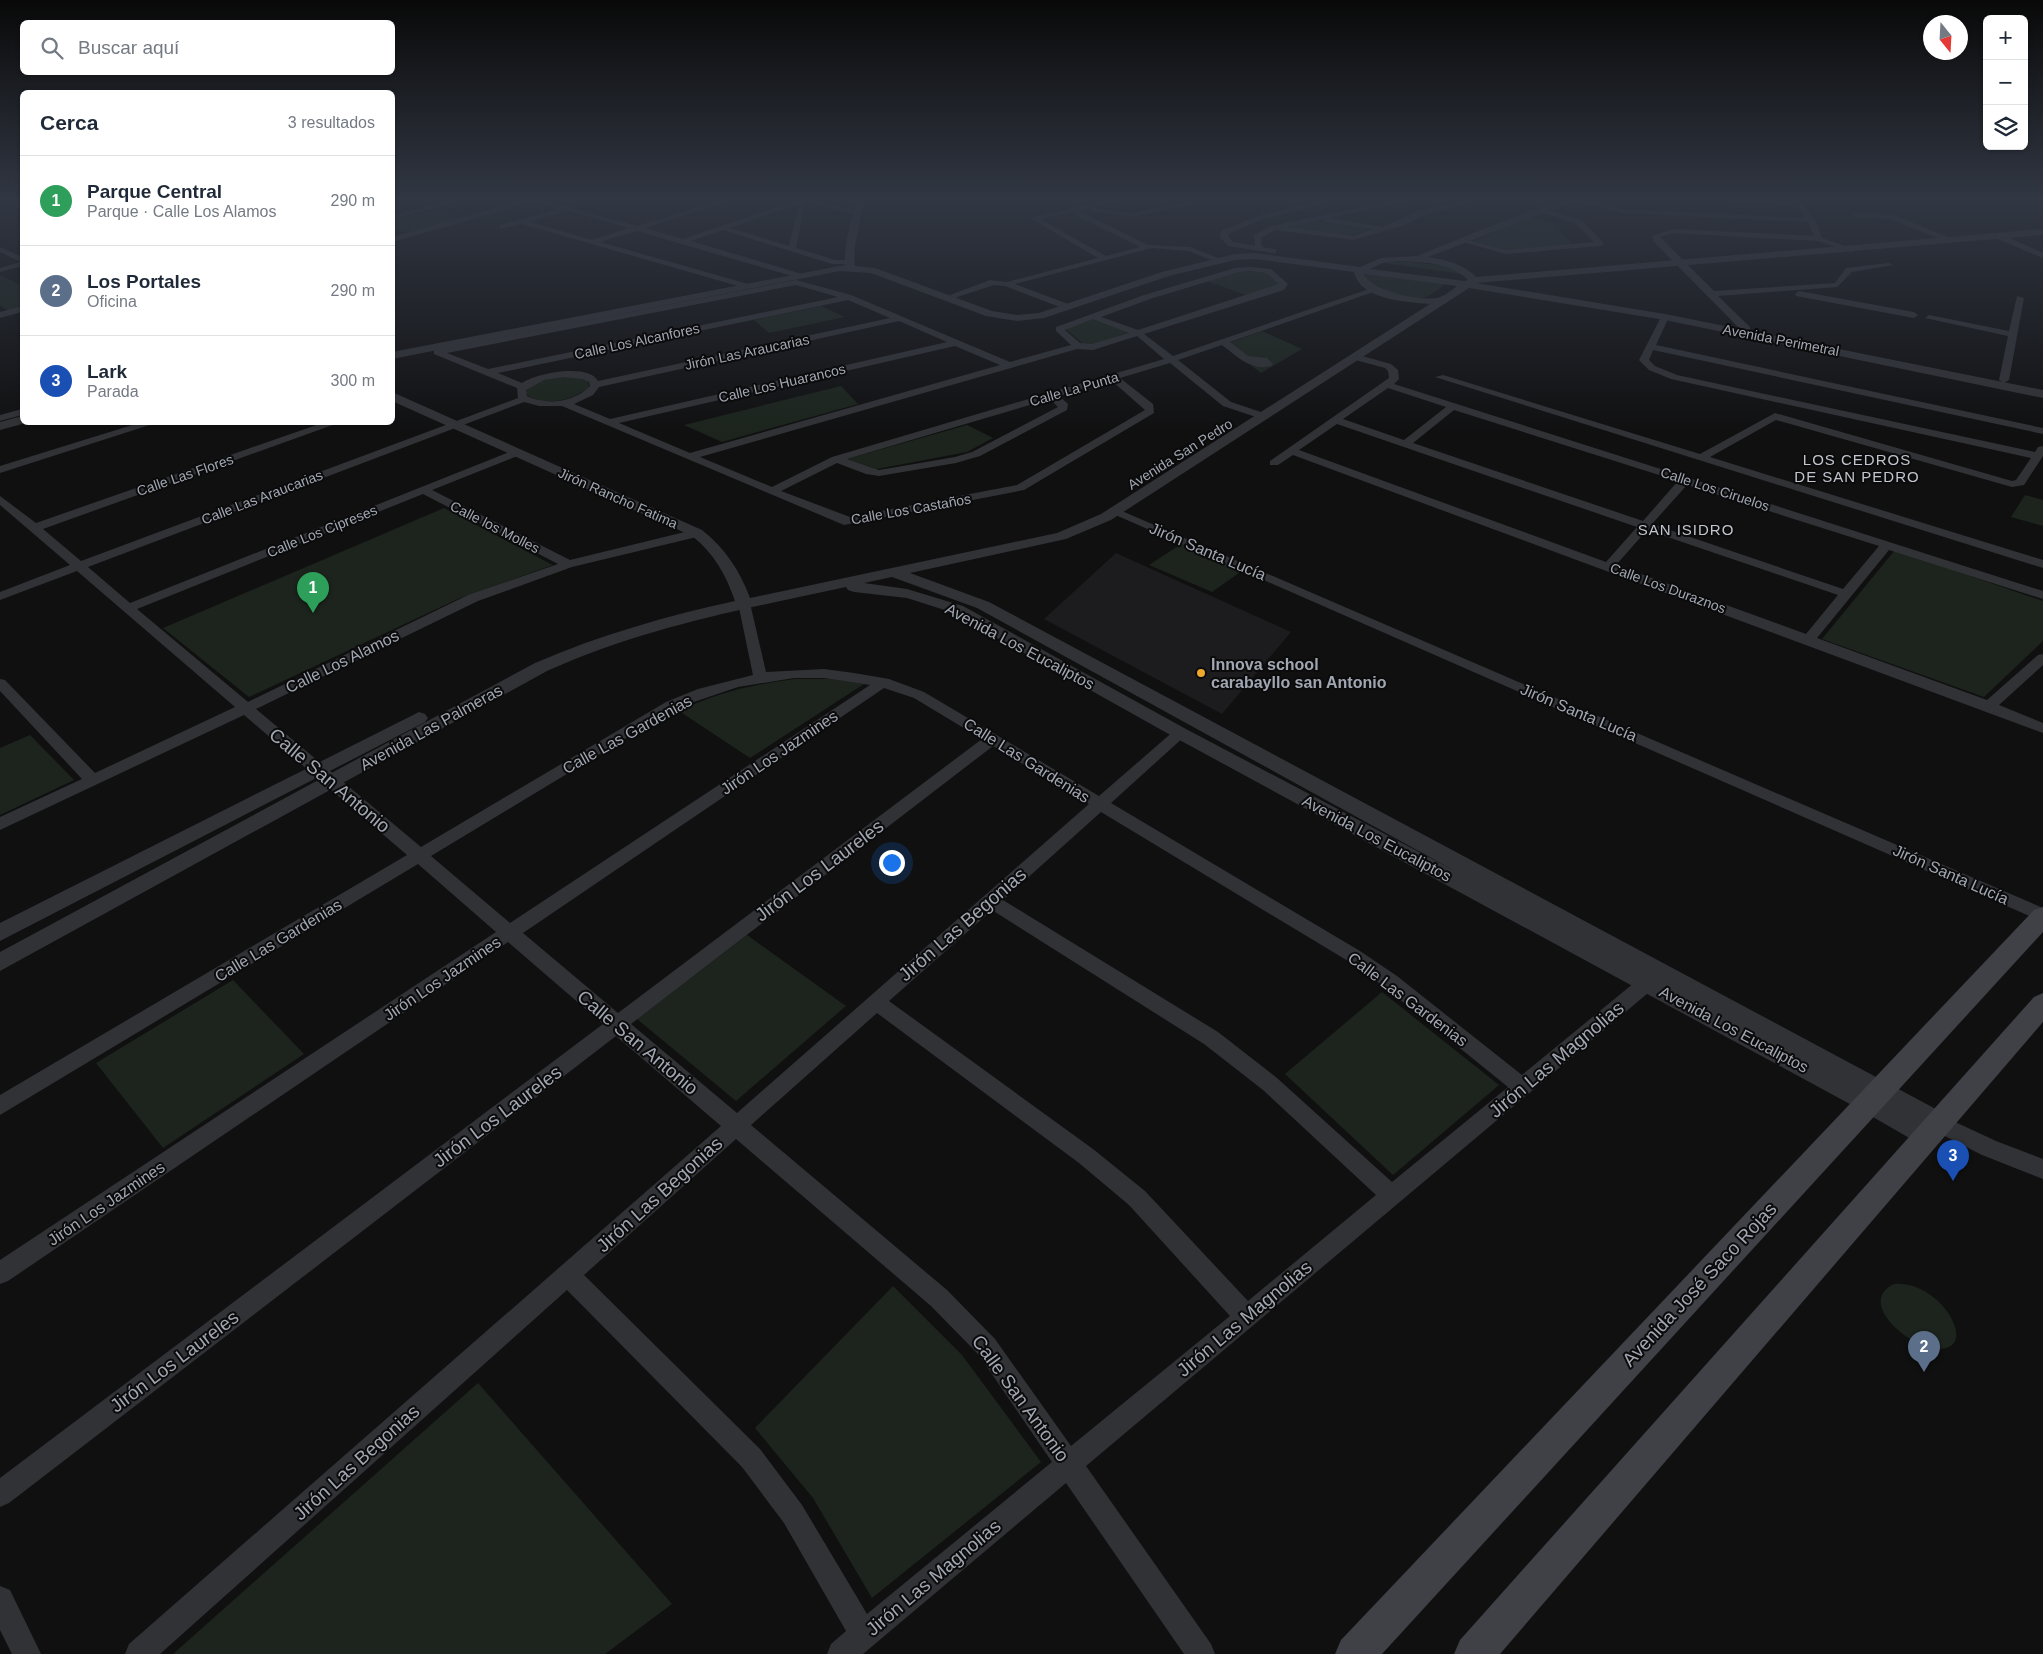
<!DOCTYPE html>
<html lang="es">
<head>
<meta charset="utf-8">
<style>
	:root { --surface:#fff; --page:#f2f2f3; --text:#1f2937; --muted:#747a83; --line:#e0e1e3; --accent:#7c6232 }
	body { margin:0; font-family:Arial,sans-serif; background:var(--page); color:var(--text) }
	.controls { position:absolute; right:15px; top:15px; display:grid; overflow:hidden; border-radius:8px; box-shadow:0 1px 4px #0004 }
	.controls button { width:45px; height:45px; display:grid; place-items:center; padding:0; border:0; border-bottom:1px solid var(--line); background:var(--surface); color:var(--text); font:25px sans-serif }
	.compass { position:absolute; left:1923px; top:15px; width:45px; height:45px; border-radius:50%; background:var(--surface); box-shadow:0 1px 4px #0004; rotate:162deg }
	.you { position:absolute; left:891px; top:862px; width:18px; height:18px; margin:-12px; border:4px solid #fff; border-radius:50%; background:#1a73e8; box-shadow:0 0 0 8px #1a73e833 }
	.badge { display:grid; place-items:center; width:32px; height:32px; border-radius:50%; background:var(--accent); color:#fff; font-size:16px; font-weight:700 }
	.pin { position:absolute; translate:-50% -41px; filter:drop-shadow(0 1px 2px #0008) }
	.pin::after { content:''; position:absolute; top:26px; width:18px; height:15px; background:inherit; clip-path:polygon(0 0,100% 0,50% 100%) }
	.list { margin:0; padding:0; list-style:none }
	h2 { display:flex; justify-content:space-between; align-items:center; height:65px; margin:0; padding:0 20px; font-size:21px }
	h2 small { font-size:16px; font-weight:400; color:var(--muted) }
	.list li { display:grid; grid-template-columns:32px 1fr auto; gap:15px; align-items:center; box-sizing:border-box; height:90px; padding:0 20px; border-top:1px solid var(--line) }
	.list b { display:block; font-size:19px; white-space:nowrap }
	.list p { margin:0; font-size:16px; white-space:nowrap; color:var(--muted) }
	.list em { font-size:16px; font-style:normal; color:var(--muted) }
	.icon { flex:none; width:28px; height:28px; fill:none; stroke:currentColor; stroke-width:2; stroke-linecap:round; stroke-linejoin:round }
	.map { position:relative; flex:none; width:2043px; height:1654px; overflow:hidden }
	.search { position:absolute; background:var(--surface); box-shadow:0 1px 4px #0004; left:20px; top:20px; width:375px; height:55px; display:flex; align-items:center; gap:12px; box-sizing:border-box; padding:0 18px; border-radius:8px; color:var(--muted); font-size:19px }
	.panel { position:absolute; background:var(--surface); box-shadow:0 1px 4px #0004; left:20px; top:90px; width:375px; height:335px; border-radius:8px }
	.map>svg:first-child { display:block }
	.built { fill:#1c1c1e }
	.green { fill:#1c241d }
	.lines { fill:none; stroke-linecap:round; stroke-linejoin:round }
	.minor { fill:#313236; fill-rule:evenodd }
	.tertiary { fill:#313236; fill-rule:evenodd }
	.secondary { fill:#3f4146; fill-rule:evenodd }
	.poi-dot { fill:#eda82c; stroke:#0b0b0c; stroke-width:2 }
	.labels { text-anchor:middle; stroke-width:4; stroke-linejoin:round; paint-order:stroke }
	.far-street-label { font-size:14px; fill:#a1a7b2; stroke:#0b0b0c }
	.far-neighbourhood-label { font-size:15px; letter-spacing:1px; fill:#c2c5ce; stroke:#0b0b0c }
	.street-label { font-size:16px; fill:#a1a7b2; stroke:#0b0b0c }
	.poi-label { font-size:16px; font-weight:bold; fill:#a1a7b2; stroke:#0b0b0c; text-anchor:start }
	.near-street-label { font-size:19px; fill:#a1a7b2; stroke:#0b0b0c }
</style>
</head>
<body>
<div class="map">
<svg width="2043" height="1654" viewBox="0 0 2043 1654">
	<rect width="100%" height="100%" fill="#101011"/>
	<!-- built -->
	<polygon class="built" points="1116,553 1291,632 1222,714 1044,619"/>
	<!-- green -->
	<g class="green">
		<polygon points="436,209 464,217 407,233 393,229 393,220"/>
		<polygon points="1530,216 1553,223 1573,245 1506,250 1473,242"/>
		<polygon points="1316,221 1372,229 1350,236 1285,227"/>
		<polygon points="1404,261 1447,266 1470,275 1384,263"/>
		<polygon points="1244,271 1267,272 1281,286 1249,296 1207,281"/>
		<path d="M 1366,273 L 1446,284 C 1439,288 1433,294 1426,297 C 1410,304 1379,287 1366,279 Z"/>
		<polygon points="0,275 22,286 22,307 9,311 0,306"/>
		<polygon points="821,306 845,317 769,333 754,320"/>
		<polygon points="1094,317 1129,333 1091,345 1084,345 1066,329"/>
		<polygon points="1262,331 1302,349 1261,373 1224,345"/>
		<path d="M 557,376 L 576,376 L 588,381 L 589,388 C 573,399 543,409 526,394 C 526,381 546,379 557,376 Z"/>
		<polygon points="841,386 858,404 722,442 684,425"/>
		<polygon points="967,425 993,438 967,452 877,469 847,459"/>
		<polygon points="2025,495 2043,500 2043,526 2011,517"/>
		<polygon points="444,508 553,565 460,598 249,697 163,628"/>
		<polygon points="1181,544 1243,570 1212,592 1149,565"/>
		<polygon points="1895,550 2043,601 2043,641 1984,697 1822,639"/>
		<path d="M 795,679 L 830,679 L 864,684 L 750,758 L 679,711 C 719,692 751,685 795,679 Z"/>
		<polygon points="30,735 74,780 0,815 0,748"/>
		<polygon points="747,935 846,1006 736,1101 637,1019"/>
		<polygon points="233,980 304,1054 163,1148 96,1063"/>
		<polygon points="1382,992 1499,1085 1393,1175 1285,1074"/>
		<path d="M 1894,1284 C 1941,1280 1981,1350 1938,1349 C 1912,1349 1855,1303 1894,1284 Z"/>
		<polygon points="893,1286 962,1355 1041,1462 872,1598 813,1498 755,1428"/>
		<polygon points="478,1383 672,1604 605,1654 173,1654"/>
	</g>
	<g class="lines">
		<!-- minor -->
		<g class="minor">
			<polygon points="449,200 460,200 392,220 392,216"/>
			<path d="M 523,200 L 543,200 L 637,226 L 722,200 L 733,200 L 645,228 L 683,239 L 798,200 L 813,200 L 862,213 L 858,215 L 805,202 L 796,248 L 835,260 L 851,260 L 852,262 L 848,264 L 832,264 L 723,230 L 691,241 L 802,274 L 802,278 L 799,278 L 637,231 L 600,242 L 748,284 L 748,288 L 745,288 L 522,224 L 500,229 L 500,225 L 560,209 L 533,202 L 392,242 L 392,237 ZM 799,204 L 789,246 L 730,228 ZM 568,211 L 629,228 L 592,240 L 530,222 Z"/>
			<path d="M 1112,200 L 1126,200 L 1094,208 L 1132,213 L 1197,201 L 1197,203 L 1132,217 L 1094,212 L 1090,210 L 1092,208 L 1079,211 L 1148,245 L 1190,247 L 1223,260 L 1216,262 L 1189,251 L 1152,248 L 1015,284 L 1068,304 L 1069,306 L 1065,309 L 1005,286 L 994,285 L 954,298 L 950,295 L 990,280 L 1007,282 L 1098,258 L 1030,218 ZM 1073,212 L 1073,214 L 1140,247 L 1106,256 L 1040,219 Z"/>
			<path d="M 1323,200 L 1330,200 L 1327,204 L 1263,219 L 1228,234 L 1228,236 L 1233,242 L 1255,246 L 1254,235 L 1271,226 L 1397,200 L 1411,200 L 1330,218 L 1382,227 L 1419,211 L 1469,200 L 1466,204 L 1424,215 L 1407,224 L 1354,240 L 1275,230 L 1261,238 L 1262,247 L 1276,249 L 1276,253 L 1273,253 L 1228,246 L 1220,237 L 1221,231 L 1258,216 ZM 1322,220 L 1326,222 L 1373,229 L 1354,236 L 1287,227 Z"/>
			<polygon points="1570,200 1583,200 1621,209 1805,218 1796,206 1715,200 1799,200 1815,220 1822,238 1856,250 1852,252 1818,241 1673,233 1660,237 1714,291 1835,283 1846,268 1889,263 1893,265 1852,272 1837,287 1718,296 1750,327 1750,332 1746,335 1654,242 1652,236 1673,229 1814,236 1808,222 1621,213"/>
			<polygon points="1540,208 1581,219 1604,244 1600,246 1506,254 1459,241 1463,239 1506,250 1594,242 1575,223 1540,212"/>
			<polygon points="1855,213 1894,215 1955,240 1948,242 1890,219 1852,217"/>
			<polygon points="1995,234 2001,234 2043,253 2043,258 1995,238"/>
			<polygon points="0,247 22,257 22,266 0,272 0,268 21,262 0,252"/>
			<path d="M 1250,267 L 1271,269 L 1288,284 L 1284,290 L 1144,334 L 1173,356 L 1372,288 L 1379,290 L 1230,342 L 1248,356 L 1267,358 L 1273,364 L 1271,366 C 1251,371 1238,357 1222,345 L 1178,360 L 1231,402 L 1267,414 L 1267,418 L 1259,418 L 1223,406 L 1170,363 L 1120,378 L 1153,404 L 1154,413 L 1024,490 L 844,525 L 562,406 L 539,406 L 524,402 L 88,567 L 130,603 L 512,451 L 520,451 L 520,455 L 432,490 L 570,560 L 697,529 L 703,533 L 701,536 L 572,567 L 478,601 L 256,709 L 421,847 L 666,702 L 698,689 L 753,675 L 738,603 L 744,599 L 750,603 L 766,672 L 824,669 L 854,673 L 889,679 L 924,692 L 1099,796 L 1175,730 L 1185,730 L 1187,733 L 1185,736 L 1111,803 L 1360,951 L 1397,976 L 1522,1075 L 1640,978 L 1647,976 L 1654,978 L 1656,983 L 1654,988 L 1086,1466 L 1211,1644 L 1215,1654 L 1184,1654 L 1066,1483 L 863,1654 L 827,1654 L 831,1644 L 846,1631 L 784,1523 L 742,1467 L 567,1290 L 160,1654 L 125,1654 L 129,1644 L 721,1126 L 616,1036 L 9,1503 L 0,1507 L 0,1478 L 603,1024 L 508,942 L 8,1281 L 0,1284 L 0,1260 L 496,932 L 418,864 L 0,1115 L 0,1095 L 407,855 L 244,715 L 0,830 L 0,817 L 82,779 L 0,691 L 0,679 L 5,680 L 95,773 L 235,707 L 77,571 L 0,600 L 0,592 L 70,565 L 0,505 L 0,496 L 36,523 L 325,422 L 341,422 L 43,529 L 81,561 L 518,398 L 517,388 L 434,354 L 434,350 L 796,280 L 851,295 L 1010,362 L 1071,345 L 1056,331 L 1056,327 L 1144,295 L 1235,268 ZM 1250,271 L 1266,273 L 1279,284 L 1138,330 L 1101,317 L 1150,299 L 1239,272 ZM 796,285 L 838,297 L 488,369 L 447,353 ZM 848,300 L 890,318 L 598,381 C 588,363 537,373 522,383 L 498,373 ZM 1093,319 L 1129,333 L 1092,344 L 1080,343 L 1065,330 ZM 899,321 L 947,342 L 610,419 L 574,404 L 593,395 L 599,387 ZM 1137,336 L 1164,359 L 832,457 L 772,487 L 700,457 L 1077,349 L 1093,350 ZM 955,346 L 1000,365 L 690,453 L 619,423 ZM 563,377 L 583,379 L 589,382 L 590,386 C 575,402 546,406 527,396 L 526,390 L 544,380 ZM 1111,380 L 1145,410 L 1017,485 L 850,517 L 781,491 L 837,463 L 866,474 L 879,476 L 956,463 L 980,456 L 1067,410 L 1068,404 L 1059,396 ZM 1050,399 L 1058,407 L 972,452 L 955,457 L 879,470 L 847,459 ZM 423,494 L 558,564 L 468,595 L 248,702 L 137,609 ZM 794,678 L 824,678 L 870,685 L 510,923 L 431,856 L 676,708 L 738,687 ZM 884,688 L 914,698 L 982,739 L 618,1013 L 523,933 ZM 993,746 L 1089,804 L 737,1113 L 631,1024 ZM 1101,812 L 1348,961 L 1383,986 L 1508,1087 L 1392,1182 L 1277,1078 L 1218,1032 L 1003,900 ZM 992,910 L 1204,1044 L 1263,1090 L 1376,1195 L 1248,1301 L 1145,1191 L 1093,1149 L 889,1001 ZM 877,1013 L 1079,1163 L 1129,1205 L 1230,1316 L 1071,1446 L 995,1339 L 947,1290 L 751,1125 ZM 736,1139 L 931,1306 L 979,1355 L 1052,1462 L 867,1614 L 802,1505 L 760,1449 L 584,1275 Z"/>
			<polygon points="1799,291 1914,312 1918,315 1914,318 1796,296 1795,294"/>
			<polygon points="2017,296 2024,298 2009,380 2004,383 1999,380 2008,336 1925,318 1929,315 2009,331"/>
			<polygon points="22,306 22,312 0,318 0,312"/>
			<polygon points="1665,314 1669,317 1656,345 2043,428 2043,434 1653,350 1649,360 1655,366 1677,375 2035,452 2038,447 2043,446 2043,456 2024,485 2012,487 1776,420 1710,457 2043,560 2043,568 1435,377 1443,375 1700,454 1775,413 2012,481 2016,480 2031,458 1671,379 1649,370 1639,360 1661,317"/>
			<path d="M 1355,354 L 1391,364 L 1398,370 L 1399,379 L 1394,384 L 2043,591 L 2043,599 L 1889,550 L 1817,638 L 1987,700 L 2038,655 L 2043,654 L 2043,665 L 1999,705 L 2043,723 L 2043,733 L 1293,455 L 1278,465 L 1270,465 L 1270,461 L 1389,378 L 1388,371 L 1385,368 L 1352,359 L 1350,357 ZM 1388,388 L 1446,407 L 1404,440 L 1343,419 ZM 1454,410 L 1678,481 L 1643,521 L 1413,443 ZM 1337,424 L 1637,527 L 1606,562 L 1299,450 ZM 1687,485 L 1879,546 L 1843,589 L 1652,524 ZM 1647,530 L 1838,595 L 1806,634 L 1616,565 Z"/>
			<polygon points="22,409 22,415 0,421 0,415"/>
			<polygon points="142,422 159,422 0,473 0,466"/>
			<polygon points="1115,508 2043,908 2043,922 1111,513 1109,511"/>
			<polygon points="1938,1114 1996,1141 2043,1159 2043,1179 1982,1155 1931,1129 1928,1123 1931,1117"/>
			<polygon points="0,1586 10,1590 41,1654 12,1654 0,1630"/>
		</g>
		<!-- tertiary -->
		<g class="tertiary">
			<polygon points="6,200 17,200 22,203 22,208"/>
			<path d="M 856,200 L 864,200 C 861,219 852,248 855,266 L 875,268 L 992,311 L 1017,315 L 1039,313 L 1162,272 L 1235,254 L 1255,253 L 1360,267 L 1381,258 L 1417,256 L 1516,216 L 1564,200 L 1577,200 L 1428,257 C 1446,260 1464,264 1476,277 L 2043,229 L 2043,235 L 1476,283 L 1665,314 L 2043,390 L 2043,398 L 1665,320 L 1469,288 L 1111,520 L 1066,539 L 910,573 L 989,602 L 1947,1115 L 1951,1123 L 1947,1131 L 1939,1134 L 1936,1143 L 1927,1146 L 1918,1143 L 1859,1109 L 1174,737 L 951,612 L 907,598 L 854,592 L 848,590 L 846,587 C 743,609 645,627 547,671 L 0,971 L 0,952 L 535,663 C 600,635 666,616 735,601 C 726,575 714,553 692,536 L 392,401 L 392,392 L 702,530 C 725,548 740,571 750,598 L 1057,533 L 1101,514 L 1430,304 C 1407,302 1360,300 1354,272 L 1255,259 L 1235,260 L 1169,276 L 1044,318 L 1017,321 L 986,316 L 871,273 L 840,271 L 392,359 L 392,352 L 845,265 C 843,248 852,219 856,200 ZM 1398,261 C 1422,262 1450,262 1468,280 L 1465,281 L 1370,269 L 1383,263 ZM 1364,274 L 1457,286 C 1452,290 1446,295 1440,297 C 1425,303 1371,291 1364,274 ZM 892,577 L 977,608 L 1455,871 L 1186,729 L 963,606 L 907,589 L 864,583 Z"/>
			<polygon points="22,416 22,422 26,423 0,430 0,422"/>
			<polygon points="419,712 425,714 428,718 425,722 0,941 0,923"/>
		</g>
		<!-- secondary -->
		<g class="secondary">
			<polygon points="2043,907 2043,932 1382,1654 1335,1654 1341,1640 2034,910"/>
			<polygon points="2043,993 2043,1022 1500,1654 1454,1654 1460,1640 2034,997"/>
		</g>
	</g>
	<!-- sky -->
	<linearGradient id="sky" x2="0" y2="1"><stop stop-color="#090909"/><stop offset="0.46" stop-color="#313743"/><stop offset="1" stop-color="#313743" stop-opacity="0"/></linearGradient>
	<rect width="2043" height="432" fill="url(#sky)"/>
	<!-- markers -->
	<circle class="poi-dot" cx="1201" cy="673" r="5"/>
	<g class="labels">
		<!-- far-street labels -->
		<g class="far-street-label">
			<text transform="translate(1781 340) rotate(11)" y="5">Avenida Perimetral</text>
			<text transform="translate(637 341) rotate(-12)" y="5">Calle Los Alcanfores</text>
			<text transform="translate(747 352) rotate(-12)" y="5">Jirón Las Araucarias</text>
			<text transform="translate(782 383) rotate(-13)" y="5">Calle Los Huarancos</text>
			<text transform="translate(1074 389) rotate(-16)" y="5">Calle La Punta</text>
			<text transform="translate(1180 454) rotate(-32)" y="5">Avenida San Pedro</text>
			<text transform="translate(185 475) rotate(-19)" y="5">Calle Las Flores</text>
			<text transform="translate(1715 489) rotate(18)" y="5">Calle Los Ciruelos</text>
			<text transform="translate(262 497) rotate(-21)" y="5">Calle Las Araucarias</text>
			<text transform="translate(618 498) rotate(24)" y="5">Jirón Rancho Fatima</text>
			<text transform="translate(911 509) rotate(-10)" y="5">Calle Los Castaños</text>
			<text transform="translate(495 527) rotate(27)" y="5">Calle los Molles</text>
			<text transform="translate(322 531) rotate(-22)" y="5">Calle Los Cipreses</text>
			<text transform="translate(1668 588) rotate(20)" y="5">Calle Los Duraznos</text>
		</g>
		<!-- far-neighbourhood labels -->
		<g class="far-neighbourhood-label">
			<text x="1857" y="465">LOS CEDROS<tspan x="1857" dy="17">DE SAN PEDRO</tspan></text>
			<text x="1686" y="535">SAN ISIDRO</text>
		</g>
		<!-- street labels -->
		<g class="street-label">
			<text transform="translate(1208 551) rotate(23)" y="6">Jirón Santa Lucía</text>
			<text transform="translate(1020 646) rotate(28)" y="6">Avenida Los Eucaliptos</text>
			<text transform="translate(342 661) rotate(-26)" y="6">Calle Los Alamos</text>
			<text transform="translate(1579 712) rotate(23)" y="6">Jirón Santa Lucía</text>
			<text transform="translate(431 727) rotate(-29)" y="6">Avenida Las Palmeras</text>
			<text transform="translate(627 734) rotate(-29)" y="6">Calle Las Gardenias</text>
			<text transform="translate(779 752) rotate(-34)" y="6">Jirón Los Jazmines</text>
			<text transform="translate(1027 760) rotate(32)" y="6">Calle Las Gardenias</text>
			<text transform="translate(1377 838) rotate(28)" y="6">Avenida Los Eucaliptos</text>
			<text transform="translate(1951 874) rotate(24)" y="6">Jirón Santa Lucía</text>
			<text transform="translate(278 940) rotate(-31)" y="6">Calle Las Gardenias</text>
			<text transform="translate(442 978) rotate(-34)" y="6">Jirón Los Jazmines</text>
			<text transform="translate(1408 999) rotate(37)" y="6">Calle Las Gardenias</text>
			<text transform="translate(1734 1029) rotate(28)" y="6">Avenida Los Eucaliptos</text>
			<text transform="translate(106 1203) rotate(-34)" y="6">Jirón Los Jazmines</text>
		</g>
		<!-- poi labels -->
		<g class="poi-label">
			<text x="1211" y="670">Innova school<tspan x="1211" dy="18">carabayllo san Antonio</tspan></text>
		</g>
		<!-- near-street labels -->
		<g class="near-street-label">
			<text transform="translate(330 780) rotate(40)" y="7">Calle San Antonio</text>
			<text transform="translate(819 870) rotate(-37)" y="7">Jirón Los Laureles</text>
			<text transform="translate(962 924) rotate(-41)" y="7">Jirón Las Begonias</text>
			<text transform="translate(638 1042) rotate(40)" y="7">Calle San Antonio</text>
			<text transform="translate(1556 1059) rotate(-40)" y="7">Jirón Las Magnolias</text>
			<text transform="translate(497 1116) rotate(-37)" y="7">Jirón Los Laureles</text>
			<text transform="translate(659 1194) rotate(-42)" y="7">Jirón Las Begonias</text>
			<text transform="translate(1699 1284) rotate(-47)" y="7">Avenida José Saco Rojas</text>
			<text transform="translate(1244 1318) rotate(-40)" y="7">Jirón Las Magnolias</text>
			<text transform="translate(174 1361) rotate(-37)" y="7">Jirón Los Laureles</text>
			<text transform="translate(1021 1398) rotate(54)" y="7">Calle San Antonio</text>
			<text transform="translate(356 1462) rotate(-42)" y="7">Jirón Las Begonias</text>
			<text transform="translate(933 1577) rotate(-40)" y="7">Jirón Las Magnolias</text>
		</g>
	</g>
</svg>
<div class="controls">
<button>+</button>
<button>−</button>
<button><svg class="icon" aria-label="layers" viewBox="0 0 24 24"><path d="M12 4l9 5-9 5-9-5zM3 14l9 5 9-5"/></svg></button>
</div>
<svg class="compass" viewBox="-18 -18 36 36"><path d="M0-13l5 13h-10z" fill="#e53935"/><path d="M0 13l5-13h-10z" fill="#747a83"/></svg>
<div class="you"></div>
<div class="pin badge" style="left:313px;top:613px;background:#2e9e5b">1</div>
<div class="pin badge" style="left:1924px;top:1372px;background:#5c6f8a">2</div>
<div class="pin badge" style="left:1953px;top:1181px;background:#1a4fb4">3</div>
<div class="search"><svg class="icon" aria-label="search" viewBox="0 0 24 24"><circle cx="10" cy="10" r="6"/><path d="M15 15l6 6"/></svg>Buscar aquí</div>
<section class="panel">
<h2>Cerca<small>3 resultados</small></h2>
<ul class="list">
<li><span class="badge" style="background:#2e9e5b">1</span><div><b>Parque Central</b><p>Parque · Calle Los Alamos</p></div><em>290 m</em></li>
<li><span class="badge" style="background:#5c6f8a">2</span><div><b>Los Portales</b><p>Oficina</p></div><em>290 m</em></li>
<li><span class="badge" style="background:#1a4fb4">3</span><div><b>Lark</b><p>Parada</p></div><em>300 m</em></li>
</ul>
</section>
</div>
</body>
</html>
